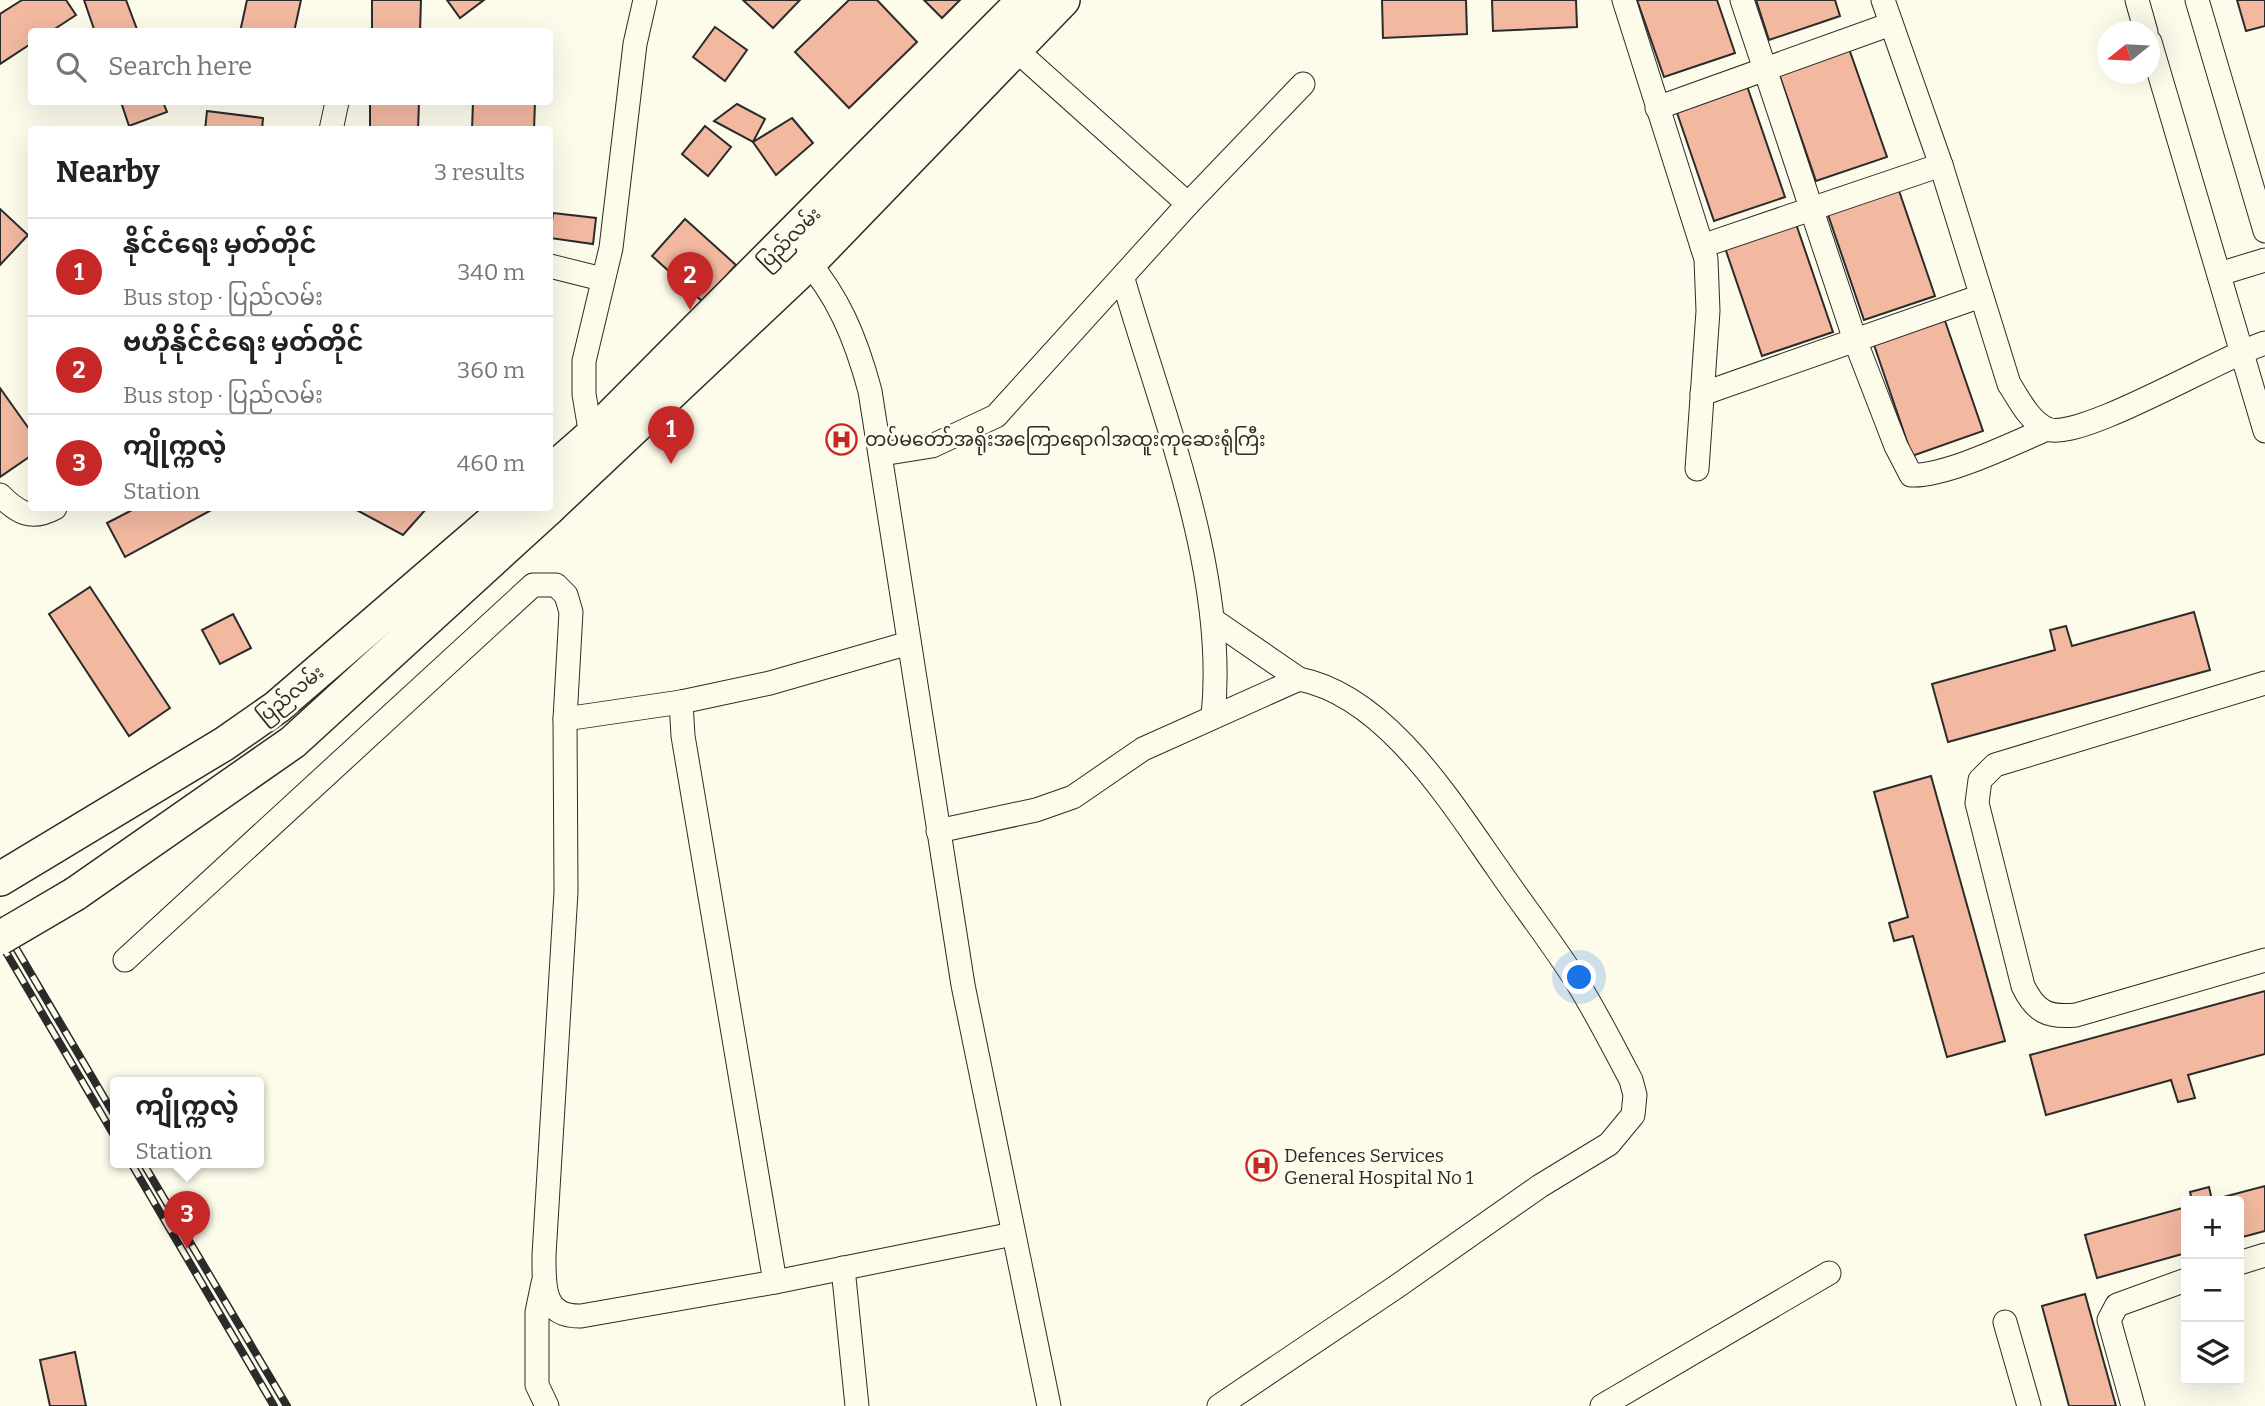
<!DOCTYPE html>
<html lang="en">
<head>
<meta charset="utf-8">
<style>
	:root { --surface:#fff; --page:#f6f6f6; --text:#222; --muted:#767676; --line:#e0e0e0; --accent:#c62828 }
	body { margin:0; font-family:Bitter,"Noto Sans Myanmar",serif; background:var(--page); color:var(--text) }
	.controls { position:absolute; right:21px; bottom:21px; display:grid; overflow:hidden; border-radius:7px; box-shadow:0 7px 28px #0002 }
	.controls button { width:63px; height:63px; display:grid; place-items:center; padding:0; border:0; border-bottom:2px solid var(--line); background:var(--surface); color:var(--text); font:35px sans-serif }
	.compass { position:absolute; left:2097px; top:21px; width:63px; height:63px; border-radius:50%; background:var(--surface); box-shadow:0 7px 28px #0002; rotate:252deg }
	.you { position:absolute; left:1580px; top:978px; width:24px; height:24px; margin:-18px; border:5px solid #fff; border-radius:50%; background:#1a73e8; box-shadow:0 0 0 10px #1a73e833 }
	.badge { display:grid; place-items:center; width:46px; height:46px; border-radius:50%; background:var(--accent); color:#fff; font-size:23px; font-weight:700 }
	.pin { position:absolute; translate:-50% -58px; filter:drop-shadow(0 2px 4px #0008) }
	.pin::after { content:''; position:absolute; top:37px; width:24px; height:21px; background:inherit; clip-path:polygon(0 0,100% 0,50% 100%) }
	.popup { position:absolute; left:110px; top:1077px; width:154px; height:91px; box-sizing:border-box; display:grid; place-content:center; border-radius:7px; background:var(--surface); filter:drop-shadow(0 2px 5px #0005); font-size:23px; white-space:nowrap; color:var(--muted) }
	.popup b { font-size:26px; color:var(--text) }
	.popup::after { content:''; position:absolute; left:50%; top:100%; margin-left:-14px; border:14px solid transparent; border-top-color:var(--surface) }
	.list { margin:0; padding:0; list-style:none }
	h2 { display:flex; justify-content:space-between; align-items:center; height:91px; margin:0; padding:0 28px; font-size:30px }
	h2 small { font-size:23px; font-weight:400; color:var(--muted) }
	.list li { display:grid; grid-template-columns:46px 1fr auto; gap:21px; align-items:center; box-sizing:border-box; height:98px; padding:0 28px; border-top:2px solid var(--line) }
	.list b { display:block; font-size:26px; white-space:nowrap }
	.list p { margin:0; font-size:23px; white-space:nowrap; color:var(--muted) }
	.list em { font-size:23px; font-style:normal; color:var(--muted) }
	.icon { flex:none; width:38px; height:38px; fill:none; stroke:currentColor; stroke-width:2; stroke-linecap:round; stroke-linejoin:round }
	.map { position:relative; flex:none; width:2265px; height:1406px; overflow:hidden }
	.search { position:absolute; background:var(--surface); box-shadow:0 7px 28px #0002; left:28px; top:28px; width:525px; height:77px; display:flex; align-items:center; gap:18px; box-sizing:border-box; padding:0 24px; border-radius:7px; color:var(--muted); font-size:26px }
	.panel { position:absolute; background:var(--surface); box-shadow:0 7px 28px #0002; left:28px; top:126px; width:525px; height:385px; border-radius:7px }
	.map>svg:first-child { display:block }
	.building { fill:#f2b8a0; stroke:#2b2b2b; stroke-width:2 }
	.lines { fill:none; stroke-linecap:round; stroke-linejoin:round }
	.minor-casing { stroke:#2b2b2b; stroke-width:25 }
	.highway-casing { stroke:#2b2b2b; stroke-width:36 }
	.minor { stroke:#fdfbea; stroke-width:23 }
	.highway { stroke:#fdfbea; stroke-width:33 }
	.rail-casing { stroke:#2b2b2b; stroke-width:8 }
	.rail { stroke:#fdfbea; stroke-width:5; stroke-dasharray:16; stroke-linecap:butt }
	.highway-bridge-casing { stroke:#2b2b2b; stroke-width:36; stroke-linecap:butt }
	.highway-bridge { stroke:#fdfbea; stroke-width:33 }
	.labels { text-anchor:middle; stroke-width:5; stroke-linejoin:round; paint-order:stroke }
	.street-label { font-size:19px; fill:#2b2b2b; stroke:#fdfbea }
	.poi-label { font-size:19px; fill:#2b2b2b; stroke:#fdfbea; text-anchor:start }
</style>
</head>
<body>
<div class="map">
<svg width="2265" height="1406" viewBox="0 0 2265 1406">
	<rect width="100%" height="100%" fill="#fdfbea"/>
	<!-- building -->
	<g class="building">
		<polygon points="22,0 66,0 76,15 50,32 32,32 32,43 0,64 0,14"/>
		<polygon points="84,0 126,0 138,32 95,32"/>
		<polygon points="247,0 301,0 294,32 240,32"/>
		<polygon points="372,0 421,0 420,32 372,32"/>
		<polygon points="447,0 484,0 460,18"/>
		<polygon points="743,0 800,0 773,28"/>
		<polygon points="849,0 877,0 917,42 849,108 795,52"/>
		<polygon points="924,0 960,0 942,18"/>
		<polygon points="1382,0 1466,0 1467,34 1383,38"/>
		<polygon points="1492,0 1576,0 1577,27 1493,31"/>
		<polygon points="1637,0 1717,0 1735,53 1664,77"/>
		<polygon points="1756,0 1835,0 1840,16 1769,40"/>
		<polygon points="2237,0 2265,0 2265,26 2246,31"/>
		<polygon points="715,27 747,50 725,81 693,57"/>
		<polygon points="1847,43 1887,157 1816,181 1777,68"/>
		<polygon points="1746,83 1785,197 1714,221 1675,107"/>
		<polygon points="121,102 163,102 167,112 129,126"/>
		<polygon points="370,102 419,102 418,130 370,130"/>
		<polygon points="473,102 535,102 534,130 472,130"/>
		<polygon points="737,104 765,119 753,142 714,121"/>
		<polygon points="207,111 263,118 262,130 205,130"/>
		<polygon points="792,118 813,143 776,175 753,142"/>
		<polygon points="705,126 731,147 708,176 682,154"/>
		<polygon points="1896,182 1935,296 1864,320 1825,206"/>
		<polygon points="0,209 28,235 0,265"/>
		<polygon points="553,213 596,218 593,244 550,238"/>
		<polygon points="1794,218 1833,332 1762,356 1723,242"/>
		<polygon points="685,219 736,265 703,302 652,256"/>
		<polygon points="1944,318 1983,431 1912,456 1873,342"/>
		<polygon points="0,388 32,433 32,455 0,477"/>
		<polygon points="136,508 215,508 125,557 107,523"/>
		<polygon points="353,508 427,508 403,535"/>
		<polygon points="90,587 170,708 129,736 49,614"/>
		<polygon points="2194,612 2210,670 1948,742 1932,684 2055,650 2050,630 2066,626 2072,646"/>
		<polygon points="233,614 251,648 220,664 202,630"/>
		<polygon points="1931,776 2005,1041 1947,1057 1913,936 1894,941 1889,923 1908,917 1874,792"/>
		<polygon points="2265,991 2265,1054 2188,1075 2195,1098 2178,1102 2171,1080 2046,1115 2030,1055"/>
		<polygon points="2265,1186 2265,1231 2239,1238 2239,1201 2192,1201 2190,1192 2209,1187 2212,1200"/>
		<polygon points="2186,1207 2186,1253 2097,1278 2085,1235"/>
		<polygon points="2085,1294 2116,1406 2069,1406 2042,1306"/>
		<polygon points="75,1352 86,1406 50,1406 40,1360"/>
	</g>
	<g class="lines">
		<defs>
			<g id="minor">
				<polyline points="1624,0 1706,259 1708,311 1697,469"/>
				<path d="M 1742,0 L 1855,340 L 1896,446 L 1911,475 C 1945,477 2014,443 2047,429"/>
				<path d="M 1883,0 L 1941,165 L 2009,384 C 2019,399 2029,421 2047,429 C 2079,442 2223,356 2265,343"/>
				<polyline points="2137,0 2146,32"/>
				<polyline points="2197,0 2265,231"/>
				<polyline points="2150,42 2265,431"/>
				<polyline points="1015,49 1188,204"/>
				<polyline points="1657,108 1891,24"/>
				<polyline points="331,130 337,102"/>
				<polyline points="1702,246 1941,165"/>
				<path d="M 801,254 C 838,294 856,339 870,391 L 963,985 L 1049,1406"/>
				<polyline points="550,266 602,279"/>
				<polyline points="2219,274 2265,260"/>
				<path d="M 1123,279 C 1162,414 1228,574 1213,716"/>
				<polyline points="1702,394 1981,296"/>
				<polyline points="598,443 591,436 584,394 584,361 611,248 635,44 645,0"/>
				<polyline points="882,454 932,446 996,416 1188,204 1303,84"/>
				<path d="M 0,495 C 18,513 31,521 55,508"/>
				<polyline points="1213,620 1299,679"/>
				<path d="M 2265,683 L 1995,765 L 1980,780 L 1977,803 L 2023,986 C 2035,1011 2047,1018 2076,1015 L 2265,960"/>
				<polyline points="681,702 683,736 775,1282"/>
				<polyline points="565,719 681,702 770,683 909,643"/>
				<path d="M 938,831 L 1036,810 L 1073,797 L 1143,749 L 1299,679 C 1386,696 1450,801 1498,869 C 1524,907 1553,944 1577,982 C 1597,1014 1614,1048 1631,1080 L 1635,1095 L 1633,1115 L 1609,1144 L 1540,1186 L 1396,1287 L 1219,1406"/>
				<path d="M 125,960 L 533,585 L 556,585 L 566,595 L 571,612 L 565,719 L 566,892 L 544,1255 C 544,1286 542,1317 581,1316 L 775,1282 L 1013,1234"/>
				<polyline points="2239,1263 2265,1255"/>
				<polyline points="843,1268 857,1406"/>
				<polyline points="543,1283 537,1312 537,1385 547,1406"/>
				<polyline points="2005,1322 2029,1406"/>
				<polyline points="1602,1406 1829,1273"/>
				<polyline points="2133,1406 2109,1320 2117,1305 2186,1280"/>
			</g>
			<g id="highway">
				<polyline points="550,472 591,436 1024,0"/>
				<polyline points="550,507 809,263 1063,0"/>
				<polyline points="0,879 224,744 277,707 508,508"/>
				<polyline points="75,894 293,742 549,508"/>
			</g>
		</defs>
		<!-- minor casing -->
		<use href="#minor" class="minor-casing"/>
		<!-- highway casing -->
		<use href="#highway" class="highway-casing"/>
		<!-- minor -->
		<use href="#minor" class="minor"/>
		<!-- highway -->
		<use href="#highway" class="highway"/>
		<defs>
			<g id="rail">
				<polyline points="0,921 115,1116"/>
				<polyline points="0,942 115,1137"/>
				<polyline points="131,1163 274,1406"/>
				<polyline points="143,1163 287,1406"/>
			</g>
		</defs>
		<!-- rail casing -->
		<use href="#rail" class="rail-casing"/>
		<!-- rail -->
		<use href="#rail" class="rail"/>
		<defs>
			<polyline id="highway-bridge" points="0,938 75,894"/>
		</defs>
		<!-- highway-bridge casing -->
		<use href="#highway-bridge" class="highway-bridge-casing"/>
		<!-- highway-bridge -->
		<use href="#highway-bridge" class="highway-bridge"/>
	</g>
	<!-- icons -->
	<defs>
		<symbol id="hospital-ring" viewBox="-11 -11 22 22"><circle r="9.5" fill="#fdfbea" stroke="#c62828" stroke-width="1.5"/><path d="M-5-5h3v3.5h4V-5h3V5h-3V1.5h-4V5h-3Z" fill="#c62828"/></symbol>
	</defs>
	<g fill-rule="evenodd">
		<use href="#hospital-ring" x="824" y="422" width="35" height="35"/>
		<use href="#hospital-ring" x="1244" y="1148" width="35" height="35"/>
	</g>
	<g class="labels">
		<!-- street labels -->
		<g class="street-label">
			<text transform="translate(789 238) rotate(-45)" y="7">ပြည်လမ်း</text>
			<text transform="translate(290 694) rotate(-39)" y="7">ပြည်လမ်း</text>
		</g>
		<!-- poi labels -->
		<g class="poi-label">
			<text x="865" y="446">တပ်မတော်အရိုးအကြောရောဂါအထူးကုဆေးရုံကြီး</text>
			<text x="1284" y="1162">Defences Services<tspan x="1284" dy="22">General Hospital No 1</tspan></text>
		</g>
	</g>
</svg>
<div class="controls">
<button>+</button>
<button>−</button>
<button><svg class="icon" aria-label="layers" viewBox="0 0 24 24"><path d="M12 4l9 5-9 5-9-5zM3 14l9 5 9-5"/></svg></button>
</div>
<svg class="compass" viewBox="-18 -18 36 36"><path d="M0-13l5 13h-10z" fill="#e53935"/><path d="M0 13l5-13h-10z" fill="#767676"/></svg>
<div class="you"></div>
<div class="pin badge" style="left:671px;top:464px">1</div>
<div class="pin badge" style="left:690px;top:310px">2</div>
<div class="pin badge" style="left:187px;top:1249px">3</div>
<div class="popup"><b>ကျိုက္ကလဲ့</b>Station</div>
<div class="search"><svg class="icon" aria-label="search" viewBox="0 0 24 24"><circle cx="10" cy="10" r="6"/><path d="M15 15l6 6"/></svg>Search here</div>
<section class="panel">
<h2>Nearby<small>3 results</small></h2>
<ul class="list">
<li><span class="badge">1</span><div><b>နိုင်ငံရေး မှတ်တိုင်</b><p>Bus stop · ပြည်လမ်း</p></div><em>340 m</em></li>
<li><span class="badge">2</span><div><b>ဗဟိုနိုင်ငံရေး မှတ်တိုင်</b><p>Bus stop · ပြည်လမ်း</p></div><em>360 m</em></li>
<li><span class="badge">3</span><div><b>ကျိုက္ကလဲ့</b><p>Station</p></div><em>460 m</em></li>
</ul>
</section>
</div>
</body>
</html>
